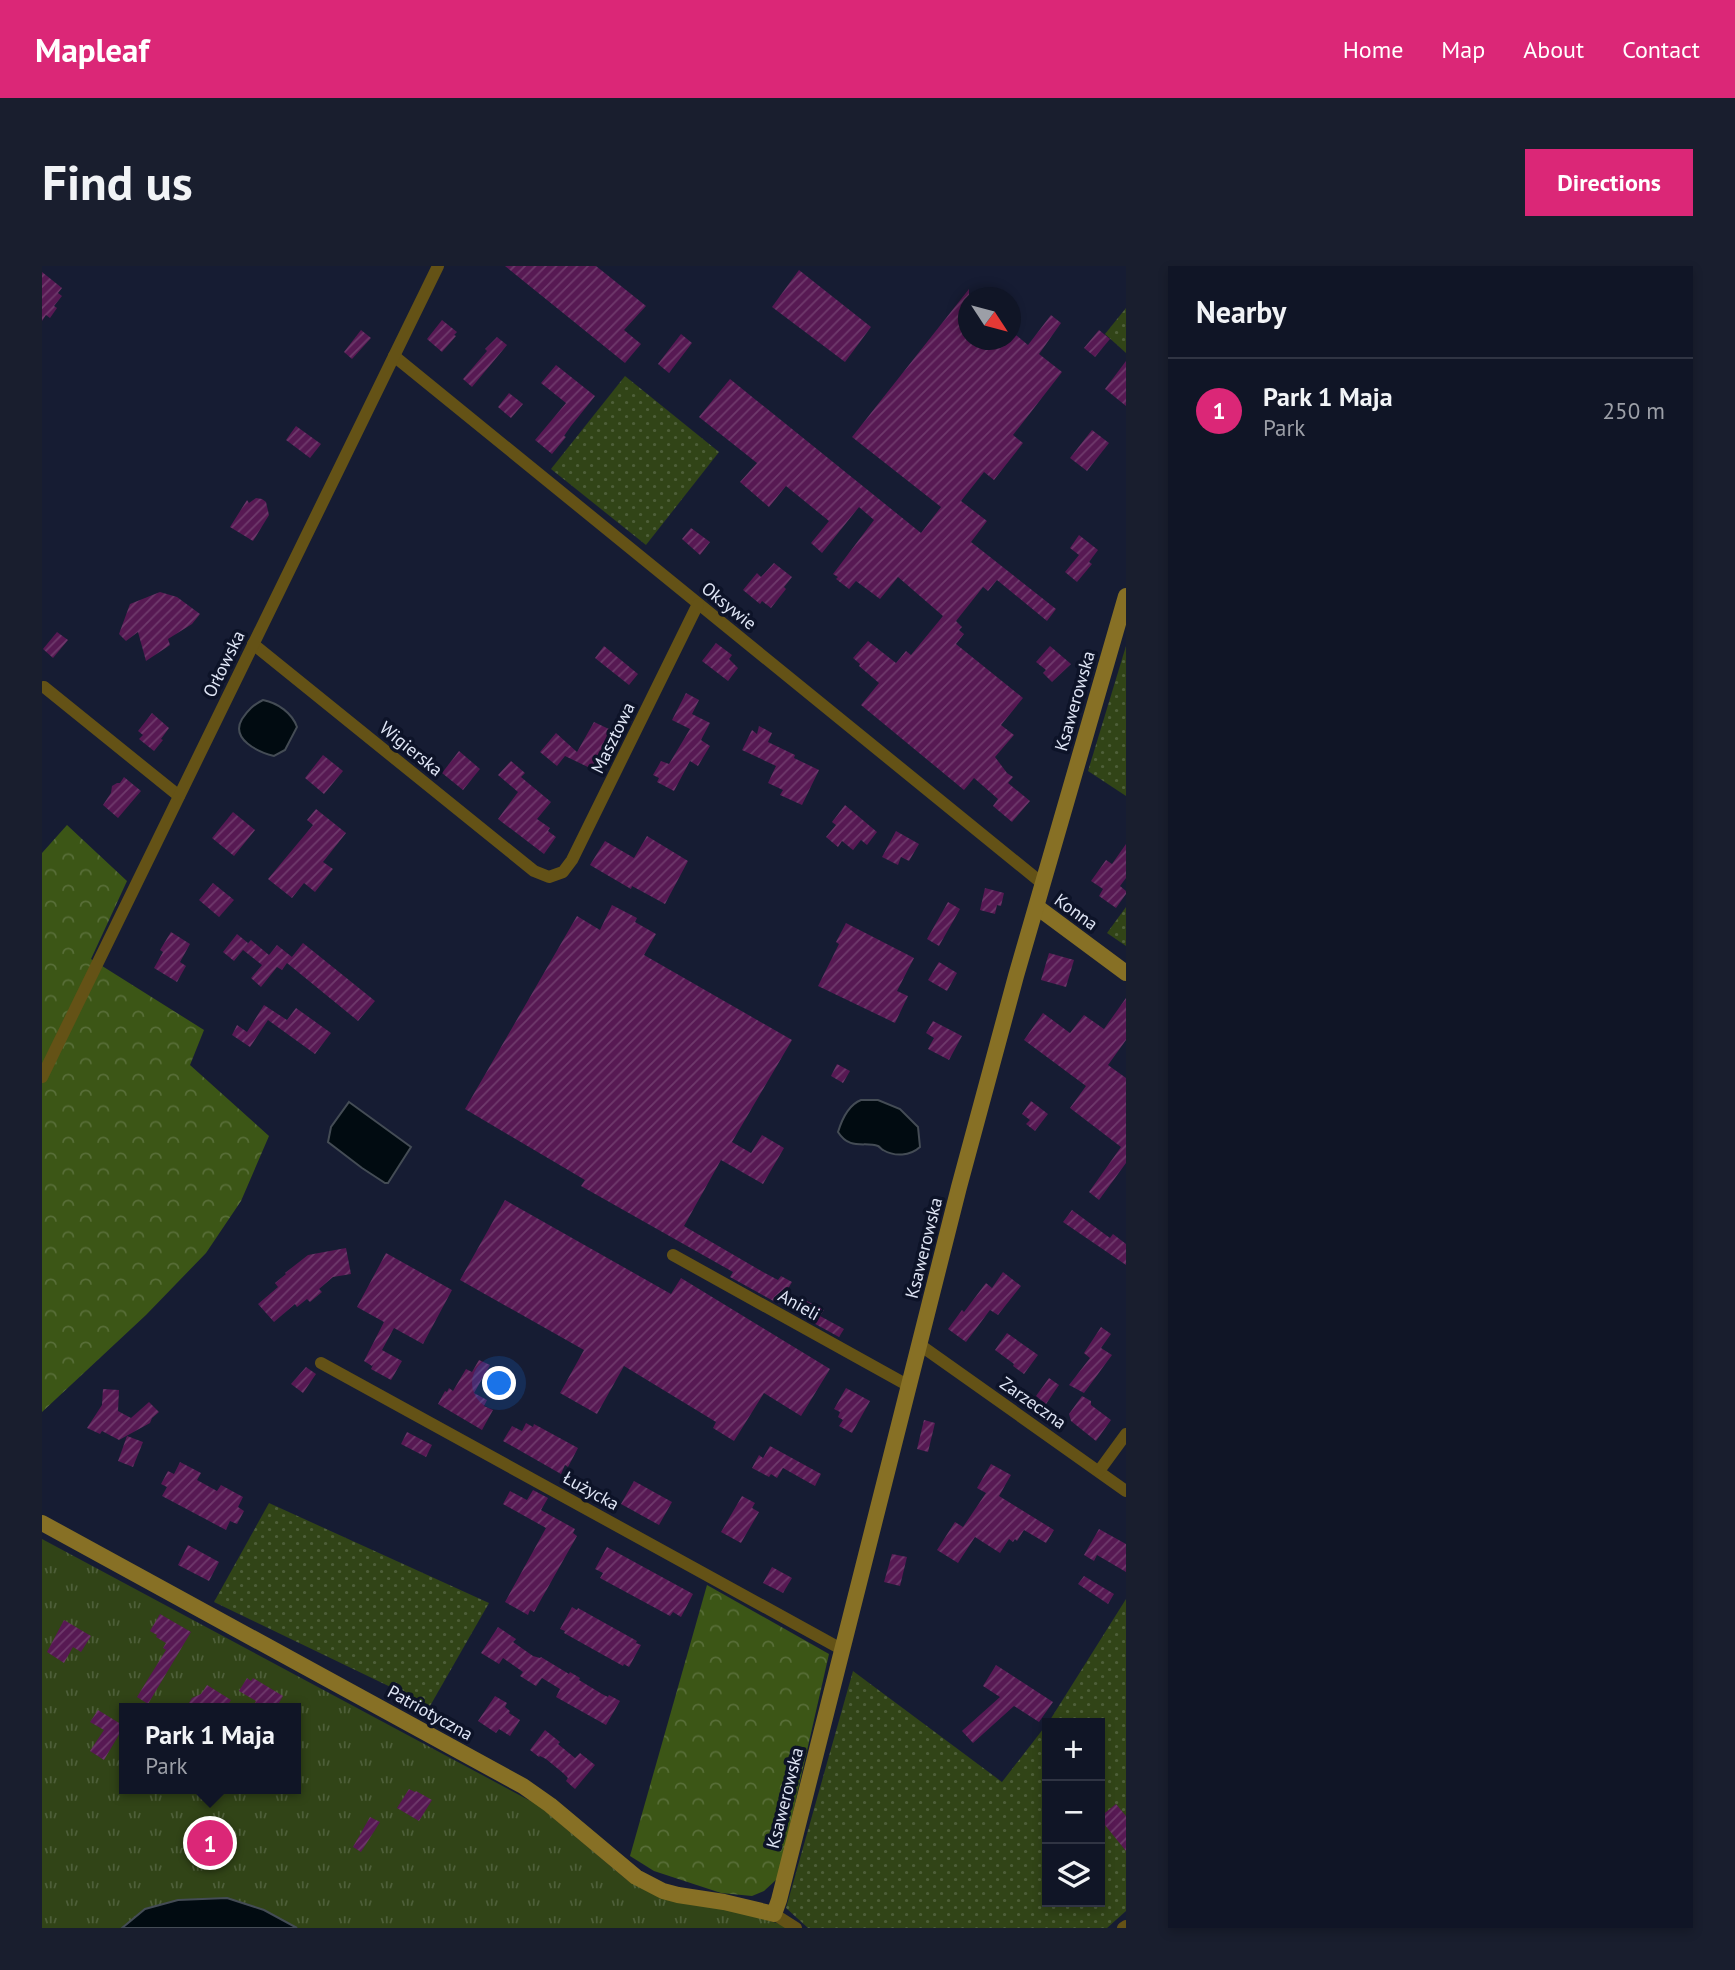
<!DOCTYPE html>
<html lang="en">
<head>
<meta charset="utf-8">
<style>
	:root { --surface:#101526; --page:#191e2e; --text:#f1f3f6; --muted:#9c9fa7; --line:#303443; --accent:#db2777 }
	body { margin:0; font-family:"PT Sans",sans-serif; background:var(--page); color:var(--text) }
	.controls { position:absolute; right:21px; bottom:21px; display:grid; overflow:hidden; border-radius:0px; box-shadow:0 4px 10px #0003 }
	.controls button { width:63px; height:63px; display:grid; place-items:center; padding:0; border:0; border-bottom:2px solid var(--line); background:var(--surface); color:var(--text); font:35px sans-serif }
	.compass { position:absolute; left:916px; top:21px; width:63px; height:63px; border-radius:50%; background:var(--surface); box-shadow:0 4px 10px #0003; rotate:126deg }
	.you { position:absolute; left:458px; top:1118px; width:24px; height:24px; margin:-18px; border:5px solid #fff; border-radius:50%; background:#1a73e8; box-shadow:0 0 0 10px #1a73e833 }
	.badge { display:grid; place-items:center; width:46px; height:46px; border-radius:50%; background:var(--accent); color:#fff; font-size:23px; font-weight:700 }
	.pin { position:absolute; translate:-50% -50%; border:4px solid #fff; box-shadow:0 2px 7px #0006 }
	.popup { position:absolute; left:77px; top:1437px; width:182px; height:91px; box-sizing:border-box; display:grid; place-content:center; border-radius:0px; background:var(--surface); filter:drop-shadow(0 2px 5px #0005); font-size:23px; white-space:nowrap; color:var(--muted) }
	.popup b { font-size:26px; color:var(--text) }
	.popup::after { content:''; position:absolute; left:50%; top:100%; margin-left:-14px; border:14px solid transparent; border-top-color:var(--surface) }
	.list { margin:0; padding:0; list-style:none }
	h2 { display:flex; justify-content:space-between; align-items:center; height:91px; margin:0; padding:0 28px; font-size:30px }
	h2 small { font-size:23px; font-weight:400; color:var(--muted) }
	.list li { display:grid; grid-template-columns:46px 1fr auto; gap:21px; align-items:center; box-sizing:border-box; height:105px; padding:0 28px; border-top:2px solid var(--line) }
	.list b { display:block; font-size:26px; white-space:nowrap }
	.list p { margin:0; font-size:23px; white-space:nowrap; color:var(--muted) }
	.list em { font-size:23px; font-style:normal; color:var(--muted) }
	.icon { flex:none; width:38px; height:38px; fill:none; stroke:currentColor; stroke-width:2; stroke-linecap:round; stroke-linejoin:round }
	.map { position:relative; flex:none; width:1084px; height:1662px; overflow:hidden; border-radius:0px }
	header { display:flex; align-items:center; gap:42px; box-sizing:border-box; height:98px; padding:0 35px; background:var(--accent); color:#fff }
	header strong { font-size:33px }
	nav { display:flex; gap:38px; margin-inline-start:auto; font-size:24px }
	.intro { display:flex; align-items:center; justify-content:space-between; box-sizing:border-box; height:168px; padding:0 42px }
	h1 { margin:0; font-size:49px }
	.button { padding:18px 32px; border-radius:0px; background:var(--accent); color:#fff; font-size:24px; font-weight:700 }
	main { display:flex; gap:42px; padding:0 42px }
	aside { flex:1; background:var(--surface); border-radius:0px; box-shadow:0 4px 10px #0003 }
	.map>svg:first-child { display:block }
	.grass { fill:url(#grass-dots); fill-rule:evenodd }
	.forest { fill:url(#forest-crowns) }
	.park { fill:url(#park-tufts); fill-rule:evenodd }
	.water { fill:#010b11; stroke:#444c55; stroke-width:2 }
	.building { fill:url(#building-hatch) }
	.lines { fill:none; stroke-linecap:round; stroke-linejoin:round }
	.street { stroke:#645216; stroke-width:12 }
	.secondary { stroke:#877025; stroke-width:16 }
	.labels { text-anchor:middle; stroke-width:7; stroke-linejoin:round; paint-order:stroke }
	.street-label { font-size:18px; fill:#dfe5f5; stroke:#0d1328 }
</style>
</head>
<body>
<header>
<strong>Mapleaf</strong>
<nav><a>Home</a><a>Map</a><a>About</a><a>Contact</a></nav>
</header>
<div class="intro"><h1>Find us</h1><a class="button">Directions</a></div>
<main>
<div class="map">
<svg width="1084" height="1662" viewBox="0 0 1084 1662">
	<defs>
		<pattern id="grass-dots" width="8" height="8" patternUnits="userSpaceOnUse" patternTransform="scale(1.75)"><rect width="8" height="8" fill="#314417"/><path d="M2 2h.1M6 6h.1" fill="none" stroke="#4e5f39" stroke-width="1.8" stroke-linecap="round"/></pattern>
		<pattern id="forest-crowns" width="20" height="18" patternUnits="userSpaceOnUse" patternTransform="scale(1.75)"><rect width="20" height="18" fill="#3c5616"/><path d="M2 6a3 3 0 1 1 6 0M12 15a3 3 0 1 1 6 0" fill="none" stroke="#586e38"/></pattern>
		<pattern id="park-tufts" width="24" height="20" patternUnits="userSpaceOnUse" patternTransform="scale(1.75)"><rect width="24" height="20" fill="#314417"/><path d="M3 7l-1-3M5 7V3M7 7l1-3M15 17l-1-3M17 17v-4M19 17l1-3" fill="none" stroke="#4e5f39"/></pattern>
		<pattern id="building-hatch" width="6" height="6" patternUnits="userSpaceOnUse" patternTransform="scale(1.75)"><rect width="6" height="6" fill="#571953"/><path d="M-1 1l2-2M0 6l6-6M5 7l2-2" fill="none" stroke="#6f3a6c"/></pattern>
	</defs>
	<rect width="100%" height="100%" fill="#161c33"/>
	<!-- grass -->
	<g class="grass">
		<polygon points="1084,42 1084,87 1063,68"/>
		<polygon points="583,110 677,186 604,279 509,203"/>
		<polygon points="1084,380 1084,530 1046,505"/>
		<polygon points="1084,641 1084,680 1065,667"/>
		<polygon points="227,1237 447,1337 388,1440 172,1336"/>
		<path d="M 1084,1333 L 1084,1645 L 1065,1662 L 766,1662 L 744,1642 L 811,1405 L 960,1516 L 1008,1454 ZM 1005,1457 L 1058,1457 L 1058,1636 L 1005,1636 Z"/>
	</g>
	<!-- forest -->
	<g class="forest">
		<polygon points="25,559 85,615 49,693 162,764 148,799 227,870 199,935 164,987 104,1049 0,1146 0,587"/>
		<polygon points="665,1319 787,1388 736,1612 722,1625 710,1630 679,1627 612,1605 588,1590"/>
	</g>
	<!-- park -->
	<path class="park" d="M 0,1273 L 496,1539 L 585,1614 L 597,1621 L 685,1642 L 738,1658 L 744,1662 L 0,1662 ZM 82,1442 L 254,1442 L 254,1523 L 82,1523 Z"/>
	<!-- water -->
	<g class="water">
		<path d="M 221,434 C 236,437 250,447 255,461 L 243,484 L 232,490 C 216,486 188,473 200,453 C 206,444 211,439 221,434 Z"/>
		<path d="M 819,834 L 836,834 L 858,843 L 876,861 L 878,881 C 868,890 853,891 841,884 C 839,883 838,881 836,880 C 823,875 808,885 796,866 C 800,853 806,839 819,834 Z"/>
		<polygon points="307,836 369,881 346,917 343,917 320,902 286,876 289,861"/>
		<polygon points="185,1632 222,1644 255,1662 80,1662 103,1643 136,1634"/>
	</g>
	<!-- building -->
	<g class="building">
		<polygon points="463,0 554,0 604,40 582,64 599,78 583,97"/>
		<polygon points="757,4 829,61 803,96 730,41"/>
		<polygon points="0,6 20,22 16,27 20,30 12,40 15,42 8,52 4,49 0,55"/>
		<polygon points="927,23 927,74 969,74 969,65 986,79 1009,49 1019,57 997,88 1020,106 971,169 981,177 952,214 942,206 919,235 945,255 929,276 1014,343 1005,355 955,314 946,325 941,321 914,355 920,361 917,364 922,368 914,378 981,432 959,459 972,469 953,491 965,507 971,511 966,517 988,535 970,556 951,540 956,533 932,512 922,524 819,439 837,417 817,400 818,398 811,392 826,375 854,397 864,385 869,389 901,350 856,311 838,333 814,315 807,323 794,313 796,311 791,308 832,254 817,241 780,287 769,277 787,255 744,220 727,241 698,216 715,197 657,151 688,113 879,267 899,241 810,171"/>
		<polygon points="400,54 415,66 412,69 414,70 400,86 385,73"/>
		<polygon points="319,64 329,72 310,93 302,86"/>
		<polygon points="1057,64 1068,73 1053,91 1042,82"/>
		<polygon points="639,68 650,77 627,107 616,98"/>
		<polygon points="455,71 465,79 430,121 421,113 445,85 443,83"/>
		<polygon points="1084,95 1084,140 1063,123"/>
		<polygon points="514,99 553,130 529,160 522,170 524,171 510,188 493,174 524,137 499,117"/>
		<polygon points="467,127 481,138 469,152 456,141"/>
		<polygon points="254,160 279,178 268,192 244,174"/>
		<polygon points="1050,164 1067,177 1045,205 1028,192"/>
		<polygon points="214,232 220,233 224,236 227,249 211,275 188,261 205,234 207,237"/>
		<polygon points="649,262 668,276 658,289 640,273"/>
		<polygon points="1037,269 1056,284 1047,296 1050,298 1035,316 1023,306 1037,289 1028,282"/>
		<polygon points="732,297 750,311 742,321 744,323 729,342 720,335 718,338 701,324 715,307 719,311"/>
		<polygon points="118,326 135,331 158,348 150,358 126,373 128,379 104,395 96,366 84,375 77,368 88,338"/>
		<polygon points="15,366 26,374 11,392 1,383"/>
		<polygon points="674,377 690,389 687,393 696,402 686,415 660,395"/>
		<polygon points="562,380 596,408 587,419 553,392"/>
		<polygon points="1008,380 1029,398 1010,416 1001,407 1004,404 994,396"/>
		<polygon points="644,427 657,434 650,448 668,457 659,474 668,480 656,500 648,495 632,525 615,516 617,512 611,509 619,495 627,498 648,463 630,454"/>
		<polygon points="110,447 127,462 119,473 121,474 112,485 97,473 101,469 96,465"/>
		<polygon points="552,456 569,464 550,503 523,490 515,500 498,486 514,467 535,486"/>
		<polygon points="717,460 730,467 726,476 753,489 752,492 777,504 760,539 738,529 741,524 726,517 734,500 700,484 710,464 715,468"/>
		<polygon points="417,485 438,503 421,524 400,507"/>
		<polygon points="281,489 301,505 282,528 263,512"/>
		<polygon points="469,495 483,507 479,511 509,536 495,553 508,562 506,565 514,571 502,588 456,553 476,526 456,509"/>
		<polygon points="82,511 99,525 76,552 61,539 69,527 70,520 75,517 78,517"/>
		<polygon points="803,539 835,566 825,579 819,574 811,584 800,575 796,581 784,571 794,559 790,556"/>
		<polygon points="274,543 304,567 281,596 291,603 273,626 262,617 250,632 226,613 271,559 265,554"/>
		<polygon points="191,546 213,564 192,590 170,572"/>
		<polygon points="854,565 877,578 867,595 859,591 856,599 840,591"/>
		<polygon points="605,570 646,595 623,638 590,620 589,623 548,599 563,575 592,592"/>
		<polygon points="1084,578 1084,612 1078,620 1084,625 1084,628 1074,642 1057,630 1061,623 1049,615 1064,594 1070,598"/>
		<polygon points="171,617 192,634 177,651 157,634"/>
		<polygon points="943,622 962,627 959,640 955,639 953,648 938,644"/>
		<polygon points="906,636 918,643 897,680 885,673"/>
		<polygon points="570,639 595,652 593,656 614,668 602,689 750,774 690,876 709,887 720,869 742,882 721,918 679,894 642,960 721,1006 736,1014 739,1010 750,1016 737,1038 688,1011 691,1006 539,920 543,914 423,843 535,650 558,664"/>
		<polygon points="804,657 872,692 855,725 866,730 853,757 776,720 797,678 794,676"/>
		<polygon points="129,666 148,678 138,696 144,700 135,716 112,702 121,686 118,684"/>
		<polygon points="195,668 206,677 201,683 209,674 227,689 235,679 250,691 249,692 261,677 333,735 316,755 245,697 240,704 235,701 219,721 209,712 220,699 201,684 192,695 181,686"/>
		<polygon points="1007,687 1032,694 1024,721 999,714"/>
		<polygon points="897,696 915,707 905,725 886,714"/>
		<polygon points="1084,732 1084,774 1066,799 1084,812 1084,897 1057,934 1047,926 1079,881 1028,842 1044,820 982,774 1001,747 1028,767 1042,749 1062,763"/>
		<polygon points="222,739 245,754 254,742 289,767 273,788 226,754 208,781 190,769 195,759 205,766"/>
		<polygon points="891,755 920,770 907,794 886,783 892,772 884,767"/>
		<polygon points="795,798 808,805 801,817 789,810"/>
		<polygon points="989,835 1006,848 993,865 984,858 988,854 980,848"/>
		<polygon points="463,934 629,1028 639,1012 788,1103 759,1150 722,1127 692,1175 671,1162 674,1156 582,1100 555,1148 518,1127 542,1084 418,1014"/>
		<polygon points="1030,944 1068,972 1071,968 1084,978 1084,999 1021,956"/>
		<polygon points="304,982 309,1008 291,1011 277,1023 280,1026 268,1036 265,1033 255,1041 253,1038 232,1056 216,1038 236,1021 233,1017 244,1008 243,1007 266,989"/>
		<polygon points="344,987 410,1024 381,1078 352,1062 340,1084 360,1095 349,1114 329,1103 332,1097 330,1100 322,1095 342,1056 315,1041"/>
		<polygon points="961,1006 979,1020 956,1049 948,1044 924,1076 906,1063 920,1044 922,1046 944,1017 950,1022"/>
		<polygon points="765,1035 782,1044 778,1050 802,1063 797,1071 757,1049"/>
		<polygon points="1059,1061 1069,1068 1059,1082 1070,1089 1042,1127 1027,1119 1048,1092 1042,1087"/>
		<polygon points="965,1067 996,1089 982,1108 971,1100 972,1098 953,1084"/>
		<polygon points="437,1094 448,1099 432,1127 445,1134 442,1140 451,1144 440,1164 396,1138 403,1125 405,1126 407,1122 411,1125 424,1103 430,1106"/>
		<polygon points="264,1101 274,1108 261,1127 249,1118"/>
		<polygon points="1007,1112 1017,1119 1004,1138 994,1130"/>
		<polygon points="804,1122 828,1135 810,1167 797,1160 801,1154 796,1151 798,1146 792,1143"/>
		<polygon points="61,1123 77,1124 76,1145 89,1152 107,1136 117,1146 110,1152 108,1157 77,1174 60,1165 58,1168 45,1162 60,1139"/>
		<polygon points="1040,1130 1049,1135 1049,1139 1069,1154 1054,1175 1029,1155 1027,1148"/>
		<polygon points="882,1154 893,1157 886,1186 875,1183"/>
		<polygon points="484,1157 491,1161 492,1158 536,1182 526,1201 523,1199 519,1208 461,1175 470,1160 480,1165"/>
		<polygon points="365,1166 390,1179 384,1191 359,1178"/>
		<polygon points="85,1170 101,1176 91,1201 76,1195"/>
		<polygon points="728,1180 779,1208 773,1220 741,1202 735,1212 729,1208 727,1211 710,1202 717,1189 721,1192"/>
		<polygon points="138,1196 159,1207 155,1214 175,1225 179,1219 201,1231 196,1241 202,1245 195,1258 188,1255 184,1264 120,1230 125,1221 119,1218 126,1205 132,1208"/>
		<polygon points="949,1198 969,1209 957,1230 1012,1264 1004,1277 982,1264 975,1275 973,1273 971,1276 967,1273 958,1287 933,1271 916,1297 895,1284 913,1256 921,1261 944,1227 935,1222"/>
		<polygon points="592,1215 630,1236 617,1259 579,1238"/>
		<polygon points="491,1224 506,1232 499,1244 533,1263 531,1267 535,1270 492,1346 488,1344 486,1349 463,1336 504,1262 461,1238 468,1225 485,1234"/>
		<polygon points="700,1230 713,1237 710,1242 717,1246 699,1277 679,1266"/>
		<polygon points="1057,1263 1084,1278 1084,1306 1055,1289 1052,1295 1042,1289"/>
		<polygon points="146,1279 177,1296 167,1315 136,1299"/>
		<polygon points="565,1281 651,1328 639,1351 631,1346 628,1350 558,1312 561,1307 553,1303"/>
		<polygon points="850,1288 865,1291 858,1320 842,1316"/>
		<polygon points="730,1301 750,1312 741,1327 721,1317"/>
		<polygon points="1042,1310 1072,1328 1066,1338 1036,1318"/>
		<polygon points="530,1341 535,1344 536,1342 552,1351 595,1375 594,1377 599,1379 587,1401 582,1398 581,1400 522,1367 523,1365 518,1363"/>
		<polygon points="118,1348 149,1366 106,1438 95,1431 124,1384 121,1382 124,1377 114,1371 115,1369 108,1365"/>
		<polygon points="22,1354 49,1370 39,1386 31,1381 22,1397 5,1386"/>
		<polygon points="456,1361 474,1373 471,1376 491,1390 498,1392 499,1391 527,1408 528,1406 538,1412 537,1414 560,1428 566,1431 567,1429 578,1435 564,1459 514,1431 518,1423 500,1412 494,1420 478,1410 481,1406 461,1392 457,1398 439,1387"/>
		<polygon points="954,1399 1011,1436 997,1456 972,1440 931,1477 920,1465 958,1431 941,1420"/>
		<polygon points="205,1412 209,1415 211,1412 241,1430 234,1442 210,1442 214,1435 197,1425"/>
		<polygon points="165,1419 189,1434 184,1442 144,1442 150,1432 159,1428"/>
		<polygon points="453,1430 465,1437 463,1441 468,1445 467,1447 478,1454 468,1470 457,1463 454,1467 436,1455"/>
		<polygon points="56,1444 82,1460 62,1494 48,1485 62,1464 48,1456"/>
		<polygon points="503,1464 518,1476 516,1478 533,1492 538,1487 553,1499 533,1523 524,1515 526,1512 521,1507 504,1493 498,1490 497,1491 488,1484"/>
		<polygon points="367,1523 373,1526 374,1525 390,1534 377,1555 355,1542"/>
		<polygon points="1074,1538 1084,1550 1084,1585 1058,1553 1058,1551"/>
		<polygon points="328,1551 338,1556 319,1586 311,1581"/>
	</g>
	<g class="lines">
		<!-- street -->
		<g class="street">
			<polyline points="352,90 1001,618"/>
			<polyline points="211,378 492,605 507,611 521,606 530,594 656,338"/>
			<polyline points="2,421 137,530"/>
			<polyline points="0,811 396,0"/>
			<polyline points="631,989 867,1120"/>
			<polyline points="878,1079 1084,1225"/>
			<polyline points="279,1097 801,1384"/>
			<polyline points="1057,1205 1084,1168"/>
			<polyline points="732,1648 754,1662"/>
			<polyline points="1081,1662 1084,1660"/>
		</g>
		<!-- secondary -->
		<g class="secondary">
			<polyline points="995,641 1084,707"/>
			<polyline points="0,1257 481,1520 508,1539 594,1611 621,1625 636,1629 682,1636 732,1648 737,1634 917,921 974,710 1084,330"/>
		</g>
	</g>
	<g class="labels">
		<!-- street labels -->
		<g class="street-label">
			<text transform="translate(687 340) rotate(39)" y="6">Oksywie</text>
			<text transform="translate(182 398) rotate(-64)" y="6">Orłowska</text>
			<text transform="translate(1033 435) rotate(-74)" y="6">Ksawerowska</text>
			<text transform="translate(571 472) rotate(-64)" y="6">Masztowa</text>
			<text transform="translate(369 483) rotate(39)" y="6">Wigierska</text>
			<text transform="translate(1034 646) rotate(36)" y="6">Konna</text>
			<text transform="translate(882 982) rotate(-76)" y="6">Ksawerowska</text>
			<text transform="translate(757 1039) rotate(29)" y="6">Anieli</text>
			<text transform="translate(991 1137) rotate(35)" y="6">Zarzeczna</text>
			<text transform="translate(549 1225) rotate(29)" y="6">Łużycka</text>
			<text transform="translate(388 1447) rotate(29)" y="6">Patriotyczna</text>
			<text transform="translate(743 1532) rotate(-76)" y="6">Ksawerowska</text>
		</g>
	</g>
</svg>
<div class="controls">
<button>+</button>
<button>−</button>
<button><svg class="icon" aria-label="layers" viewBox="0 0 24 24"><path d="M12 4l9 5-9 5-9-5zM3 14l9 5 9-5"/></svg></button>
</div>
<svg class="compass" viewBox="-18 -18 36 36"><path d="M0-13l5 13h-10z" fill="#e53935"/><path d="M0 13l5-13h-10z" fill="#9c9fa7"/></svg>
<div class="you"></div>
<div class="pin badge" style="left:168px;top:1577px">1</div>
<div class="popup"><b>Park 1 Maja</b>Park</div>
</div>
<aside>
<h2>Nearby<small></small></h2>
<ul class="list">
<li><span class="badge">1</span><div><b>Park 1 Maja</b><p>Park</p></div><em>250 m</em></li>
</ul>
</aside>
</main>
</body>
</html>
